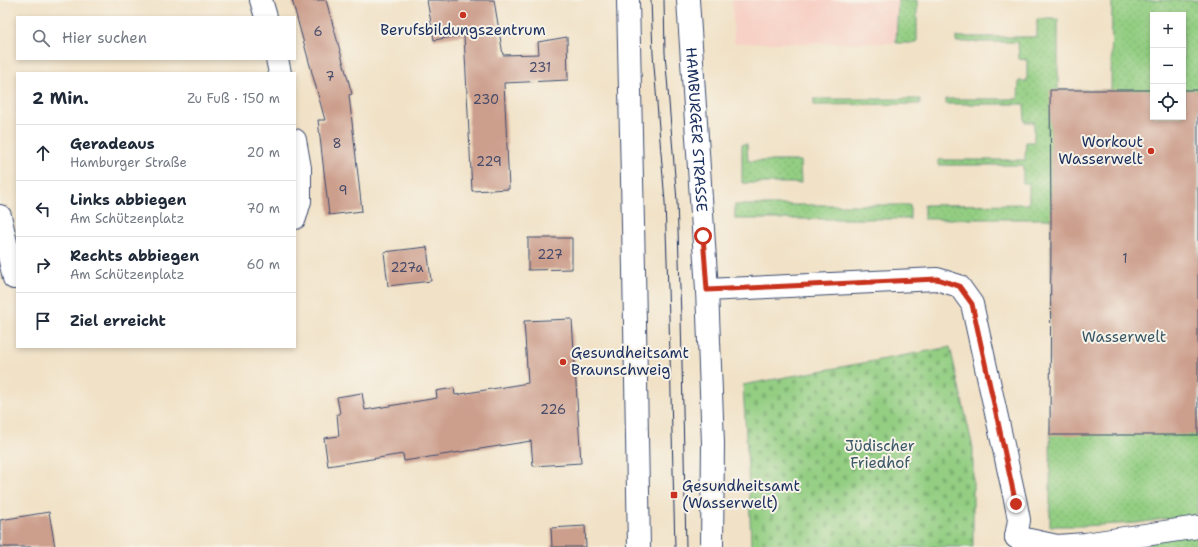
<!DOCTYPE html>
<html lang="de">
<head>
<meta charset="utf-8">
<style>
	:root { --surface:#fff; --page:#f6f6f7; --text:#1f2937; --muted:#747a83; --line:#e0e1e3 }
	body { margin:0; font-family:"Shantell Sans",sans-serif; background:var(--page); color:var(--text) }
	.controls { position:absolute; right:12px; top:12px; display:grid; overflow:hidden; border-radius:0px; box-shadow:0 2px 6px #0003 }
	.controls button { width:36px; height:36px; display:grid; place-items:center; padding:0; border:0; border-bottom:1px solid var(--line); background:var(--surface); color:var(--text); font:20px sans-serif }
	.stop { position:absolute; width:12px; height:12px; margin:-9px; border:3px solid #c8321e; border-radius:50%; background:#fff }
	.stop.end { background:#c8321e; border-color:#fff; box-shadow:0 1px 4px #0008 }
	.list { margin:0; padding:0; list-style:none }
	h2 { display:flex; justify-content:space-between; align-items:center; height:52px; margin:0; padding:0 16px; font-size:17px }
	h2 small { font-size:13px; font-weight:400; color:var(--muted) }
	.list li { display:grid; grid-template-columns:26px 1fr auto; gap:12px; align-items:center; box-sizing:border-box; height:56px; padding:0 16px; border-top:1px solid var(--line) }
	.list b { display:block; font-size:15px; white-space:nowrap }
	.list p { margin:0; font-size:13px; white-space:nowrap; color:var(--muted) }
	.list em { font-size:13px; font-style:normal; color:var(--muted) }
	.icon { flex:none; width:22px; height:22px; fill:none; stroke:currentColor; stroke-width:2; stroke-linecap:round; stroke-linejoin:round }
	.map { position:relative; flex:none; width:1198px; height:547px; overflow:hidden }
	.search { position:absolute; background:var(--surface); box-shadow:0 2px 6px #0003; left:16px; top:16px; width:280px; height:44px; display:flex; align-items:center; gap:10px; box-sizing:border-box; padding:0 14px; border-radius:0px; color:var(--muted); font-size:15px }
	.panel { position:absolute; background:var(--surface); box-shadow:0 2px 6px #0003; left:16px; top:72px; width:280px; height:276px; border-radius:0px }
	.map>svg:first-child { display:block }
	.built { fill:#f7d1c6 }
	.grass { fill:url(#grass-dots); stroke:#577e70; fill-rule:evenodd }
	.cemetery { fill:url(#cemetery-stones); stroke:#577e70 }
	.building { fill:#cc9e8c }
	.lines { fill:none; stroke-linecap:round; stroke-linejoin:round }
	.street-casing { stroke:#3b4a6e; stroke-width:24 }
	.secondary-casing { stroke:#3b4a6e; stroke-width:24 }
	.street { stroke:#fff; stroke-width:22 }
	.secondary { stroke:#fff; stroke-width:22 }
	.tram { stroke:#1b2f5e; stroke-width:1 }
	.route { stroke:#c8321e; stroke-width:5 }
	.poi-dot { fill:#c8321e; stroke:#f7f3e8; stroke-width:1.5 }
	.labels { text-anchor:middle; stroke-width:4; stroke-linejoin:round; paint-order:stroke }
	.number-label { font-size:13px; fill:#474b6a }
	.poi-label { font-size:15px; fill:#1b2f5e; stroke:#f7f3e8; text-anchor:start }
	.street-label { font-size:15px; fill:#1b2f5e; stroke:#f7f3e8 }
	.park-label { font-size:15px; fill:#395767; stroke:#f7f3e8 }
</style>
</head>
<body>
<div class="map">
<svg width="1198" height="547" viewBox="0 0 1198 547">
	<defs>
		<pattern id="grass-dots" width="8" height="8" patternUnits="userSpaceOnUse"><rect width="8" height="8" fill="#93ce82"/><path d="M2 2h.1M6 6h.1" fill="none" stroke="#7eb173" stroke-width="1.8" stroke-linecap="round"/></pattern>
		<pattern id="cemetery-stones" width="16" height="16" patternUnits="userSpaceOnUse"><rect width="16" height="16" fill="#93ce82"/><path d="M2 7V4a2 2 0 0 1 4 0v3zM10 15v-3a2 2 0 0 1 4 0v3z" fill="#7eb173"/></pattern>
	</defs>
	<rect width="100%" height="100%" fill="#f7f3e8"/>
	<filter id="ink" filterUnits="userSpaceOnUse"><feTurbulence type="fractalNoise" baseFrequency=".025" numOctaves="2"/><feDisplacementMap in="SourceGraphic" scale="8" xChannelSelector="R" yChannelSelector="G"/><feConvolveMatrix kernelMatrix="1 2 1 2 8 2 1 2 1" color-interpolation-filters="sRGB"/></filter>
	<filter id="wash" filterUnits="userSpaceOnUse"><feTurbulence type="fractalNoise" baseFrequency=".012" numOctaves="4" result="noise"/><feDisplacementMap in="SourceGraphic" scale="16" xChannelSelector="R" yChannelSelector="G"/><feGaussianBlur stdDeviation="0.9" result="paint"/><feColorMatrix in="noise" values="0 0 0 0 0 0 0 0 0 0 0 0 0 0 0 0 0 1.4 0 .05"/><feComposite in="paint" operator="in"/></filter>
	<g filter="url(#wash)">
		<rect width="100%" height="100%" fill="#f1e2c7"/>
		<!-- built -->
		<polygon class="built" points="732,0 898,0 896,43 734,43"/>
		<!-- grass -->
		<g class="grass">
			<polygon points="898,0 917,0 917,43 896,43"/>
			<path d="M 1112,0 L 1198,0 L 1198,514 L 1137,523 L 1080,526 L 1050,526 L 1051,219 L 924,219 L 924,205 L 1029,204 L 1029,183 L 1023,183 L 1023,165 L 938,165 L 938,160 L 1025,160 L 1026,142 L 1034,142 L 1034,122 L 1025,122 L 1024,104 L 946,104 L 946,99 L 1018,99 L 1019,81 L 1027,81 L 1027,60 L 1019,59 L 1018,42 L 956,42 L 956,37 L 1037,37 L 1037,19 L 1058,19 L 1058,90 L 1111,90 ZM 1153,15 L 1183,15 L 1183,117 L 1153,117 Z"/>
			<polygon points="814,99 920,99 920,104 814,105"/>
			<polygon points="742,144 747,144 748,161 800,161 801,183 742,183"/>
			<rect x="735" y="205" width="175" height="14"/>
			<polygon points="1198,533 1198,547 1099,547"/>
		</g>
		<!-- cemetery -->
		<polygon class="cemetery" points="950,347 973,448 973,547 751,547 749,487 743,385"/>
		<g id="blocks">
			<!-- building -->
			<g class="building">
				<polygon points="292,0 326,0 352,94 349,95 362,211 329,215 318,120 325,120"/>
				<polygon points="427,0 494,0 503,55 539,54 538,42 567,37 568,80 504,83 509,189 472,191 464,35 434,40"/>
				<polygon points="1050,90 1153,90 1153,117 1183,117 1183,90 1198,90 1198,435 1050,435 1051,219"/>
				<polygon points="528,238 572,238 572,269 528,270"/>
				<polygon points="427,247 431,281 388,286 384,252"/>
				<polygon points="572,319 581,463 533,466 531,441 404,461 403,454 328,466 324,438 339,436 337,414 340,414 337,397 362,393 365,410 437,398 436,391 454,388 455,395 528,383 524,321"/>
				<polygon points="49,512 55,547 0,547 0,520"/>
				<polygon points="585,526 586,547 552,547 551,528"/>
			</g>
		</g>
	</g>
	<g filter="url(#ink)">
		<use href="#blocks" fill-opacity="0" stroke="#3b4a6e" stroke-width="1"/>
		<g class="lines">
			<defs>
				<g id="street">
					<polyline points="261,0 266,17"/>
					<polyline points="277,59 280,73"/>
					<polyline points="295,140 300,168 300,201 295,218"/>
					<polyline points="0,216 14,278"/>
					<polyline points="707,290 937,279 959,286 972,304 1016,504 1019,520 1016,537"/>
					<polyline points="1016,537 1057,546 1085,544 1198,527"/>
				</g>
				<g id="secondary">
					<polyline points="628,0 634,269 639,547"/>
					<path id="s1" d="M 688,0 L 707,290 L 713,443 L 712,547"/>
				</g>
			</defs>
			<!-- street casing -->
			<use href="#street" class="street-casing"/>
			<!-- secondary casing -->
			<use href="#secondary" class="secondary-casing"/>
			<!-- street -->
			<use href="#street" class="street"/>
			<!-- secondary -->
			<use href="#secondary" class="secondary"/>
			<!-- tram -->
			<g class="tram">
				<polyline points="651,0 653,54 665,202 669,318 675,547"/>
				<polyline points="664,0 665,53 677,201 681,317 686,547"/>
			</g>
		</g>
	</g>
	<g class="lines" filter="url(#ink)">
		<!-- route -->
		<polyline class="route" points="703,236 707,290 937,279 959,286 972,304 1016,504"/>
	</g>
	<!-- markers -->
	<g class="poi-dot">
		<circle cx="463" cy="15" r="4"/>
		<circle cx="1151" cy="151" r="4"/>
		<circle cx="563" cy="362" r="4"/>
		<rect x="670" y="491" width="8" height="8" rx="2"/>
	</g>
	<g class="labels">
		<!-- number labels -->
		<g class="number-label">
			<text x="318" y="36">6</text>
			<text x="540" y="72">231</text>
			<text x="330" y="81">7</text>
			<text x="486" y="104">230</text>
			<text x="337" y="148">8</text>
			<text x="489" y="166">229</text>
			<text x="343" y="195">9</text>
			<text x="550" y="259">227</text>
			<text x="1125" y="263">1</text>
			<text x="407" y="272">227a</text>
			<text x="553" y="414">226</text>
		</g>
		<!-- poi labels -->
		<g class="poi-label">
			<text x="463" y="35" text-anchor="middle">Berufsbildungszentrum</text>
			<text x="1143" y="147" text-anchor="end">Workout<tspan x="1143" dy="17">Wasserwelt</tspan></text>
			<text x="571" y="358">Gesundheitsamt<tspan x="571" dy="17">Braunschweig</tspan></text>
			<text x="682" y="491">Gesundheitsamt<tspan x="682" dy="17">(Wasserwelt)</tspan></text>
		</g>
		<!-- street labels -->
		<g class="street-label">
			<text dy="5" stroke="none"><textPath href="#s1" startOffset="130">HAMBURGER STRASSE</textPath></text>
		</g>
		<!-- park labels -->
		<g class="park-label">
			<text x="1124" y="342">Wasserwelt</text>
			<text x="880" y="451">Jüdischer<tspan x="880" dy="17">Friedhof</tspan></text>
		</g>
	</g>
</svg>
<div class="controls">
<button>+</button>
<button>−</button>
<button><svg class="icon" aria-label="locate" viewBox="0 0 24 24"><circle cx="12" cy="12" r="6"/><path d="M12 2v4M12 18v4M2 12h4M18 12h4"/></svg></button>
</div>
<div class="stop" style="left:703px;top:236px"></div>
<div class="stop end" style="left:1016px;top:504px"></div>
<div class="search"><svg class="icon" aria-label="search" viewBox="0 0 24 24"><circle cx="10" cy="10" r="6"/><path d="M15 15l6 6"/></svg>Hier suchen</div>
<section class="panel">
<h2>2 Min.<small>Zu Fuß · 150 m</small></h2>
<ul class="list">
<li><svg class="icon" aria-label="ahead" viewBox="0 0 24 24"><path d="M12 20V5M6 11l6-6 6 6"/></svg><div><b>Geradeaus</b><p>Hamburger Straße</p></div><em>20 m</em></li>
<li><svg class="icon" aria-label="left" viewBox="0 0 24 24"><path d="M17 20v-9H6M10 6l-5 5 5 5"/></svg><div><b>Links abbiegen</b><p>Am Schützenplatz</p></div><em>70 m</em></li>
<li><svg class="icon" aria-label="right" viewBox="0 0 24 24"><path d="M7 20v-9h11M14 6l5 5-5 5"/></svg><div><b>Rechts abbiegen</b><p>Am Schützenplatz</p></div><em>60 m</em></li>
<li><svg class="icon" aria-label="arrive" viewBox="0 0 24 24"><path d="M6 21V4h12l-3 4 3 4H6"/></svg><div><b>Ziel erreicht</b></div></li>
</ul>
</section>
</div>
</body>
</html>
